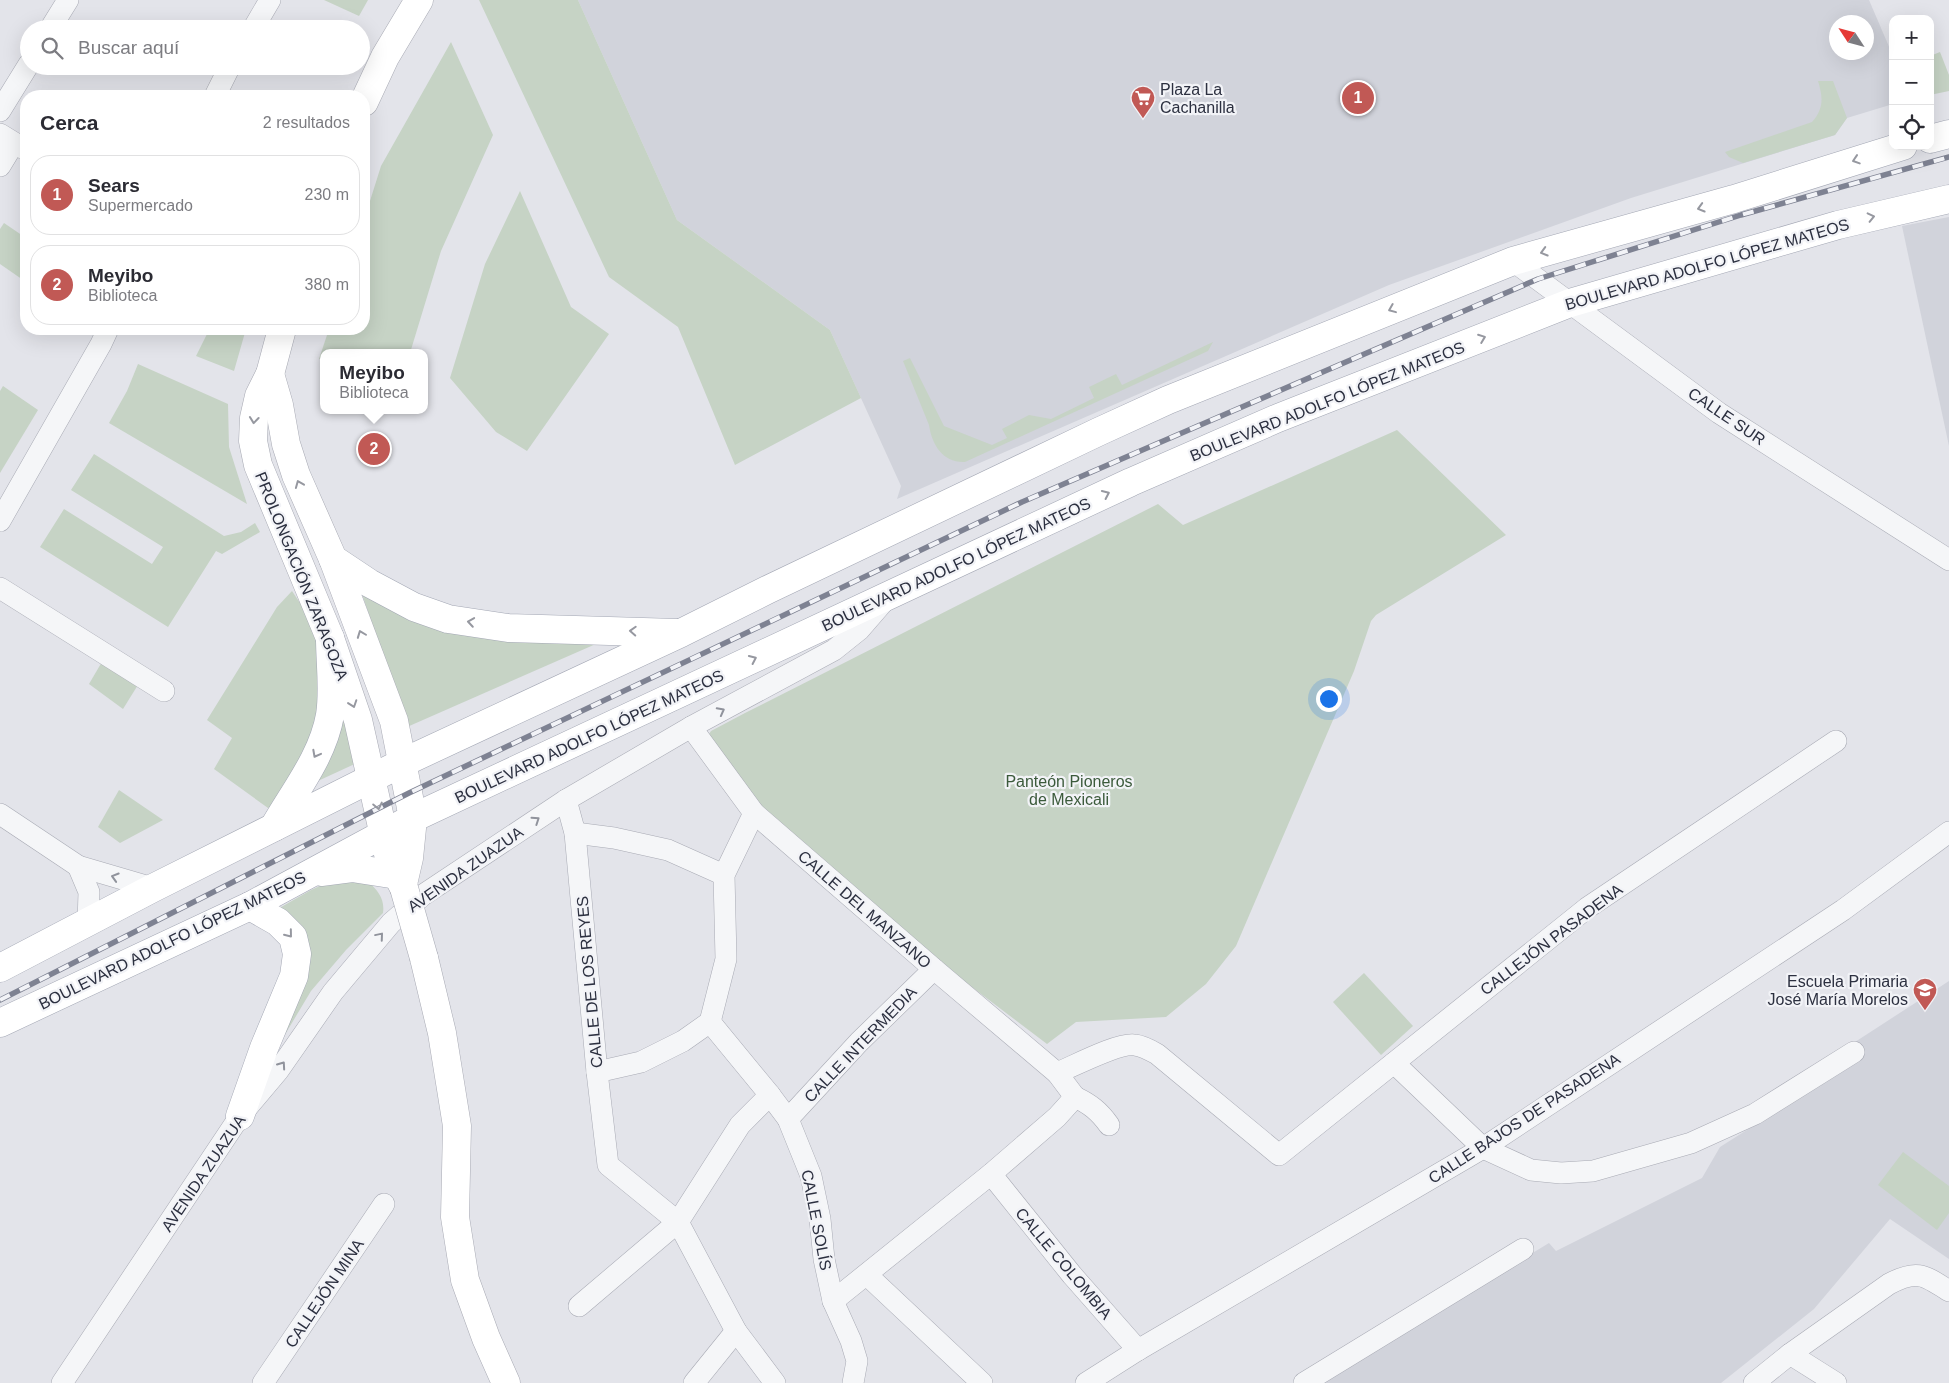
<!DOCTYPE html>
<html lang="es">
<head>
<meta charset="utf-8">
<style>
	:root { --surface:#fff; --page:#f2f2f3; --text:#2b2b33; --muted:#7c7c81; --line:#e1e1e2; --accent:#c15955 }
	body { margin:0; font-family:Arial,sans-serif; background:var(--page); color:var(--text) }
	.controls { position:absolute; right:15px; top:15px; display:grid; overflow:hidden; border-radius:10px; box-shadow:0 5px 20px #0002 }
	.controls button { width:45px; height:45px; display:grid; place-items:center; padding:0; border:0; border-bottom:1px solid var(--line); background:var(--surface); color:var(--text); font:25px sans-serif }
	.compass { position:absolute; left:1829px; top:15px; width:45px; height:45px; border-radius:50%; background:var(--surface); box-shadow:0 5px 20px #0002; rotate:306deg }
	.you { position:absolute; left:1328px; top:698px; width:18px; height:18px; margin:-12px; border:4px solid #fff; border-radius:50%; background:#1a73e8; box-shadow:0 0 0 8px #1a73e833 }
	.badge { display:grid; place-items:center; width:32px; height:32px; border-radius:50%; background:var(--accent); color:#fff; font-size:16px; font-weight:700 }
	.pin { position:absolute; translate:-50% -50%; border:2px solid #fff; box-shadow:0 1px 5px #0006 }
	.popup { position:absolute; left:320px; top:349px; width:108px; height:65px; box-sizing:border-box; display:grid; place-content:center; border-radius:10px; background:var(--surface); filter:drop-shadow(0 1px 4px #0005); font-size:16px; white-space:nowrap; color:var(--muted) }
	.popup b { font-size:19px; color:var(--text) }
	.popup::after { content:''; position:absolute; left:50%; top:100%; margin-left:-10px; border:10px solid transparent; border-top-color:var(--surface) }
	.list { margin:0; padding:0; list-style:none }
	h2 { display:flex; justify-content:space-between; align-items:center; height:65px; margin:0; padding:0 20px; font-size:21px }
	h2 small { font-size:16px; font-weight:400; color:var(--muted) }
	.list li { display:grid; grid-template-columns:32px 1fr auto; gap:15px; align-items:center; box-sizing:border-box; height:80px; margin:0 10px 10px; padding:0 10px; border:1px solid var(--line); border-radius:20px }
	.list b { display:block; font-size:19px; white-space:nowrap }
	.list p { margin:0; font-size:16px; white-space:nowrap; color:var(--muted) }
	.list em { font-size:16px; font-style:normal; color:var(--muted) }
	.icon { flex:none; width:28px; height:28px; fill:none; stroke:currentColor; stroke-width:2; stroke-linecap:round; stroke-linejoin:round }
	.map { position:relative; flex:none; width:1949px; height:1383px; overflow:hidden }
	.search { position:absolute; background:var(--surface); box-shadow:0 5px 20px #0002; left:20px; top:20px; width:350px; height:55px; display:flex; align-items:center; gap:12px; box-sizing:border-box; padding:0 18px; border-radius:28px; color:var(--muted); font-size:19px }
	.panel { position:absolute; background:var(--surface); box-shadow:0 5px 20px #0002; left:20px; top:90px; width:350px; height:245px; border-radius:20px }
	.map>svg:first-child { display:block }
	.built { fill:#d1d3db; fill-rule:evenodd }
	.green { fill:#c6d3c5 }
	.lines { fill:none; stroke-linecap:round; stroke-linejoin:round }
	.street-casing { stroke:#a8aab4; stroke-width:22 }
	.secondary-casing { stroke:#a8aab4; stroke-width:29 }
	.primary-casing { stroke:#a3a7b4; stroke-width:29 }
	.street { stroke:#f5f6f8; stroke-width:21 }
	.secondary { stroke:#fff; stroke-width:28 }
	.primary { stroke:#fff; stroke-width:28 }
	.rail-casing { stroke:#7e8292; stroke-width:5.5 }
	.rail { stroke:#f2f3f7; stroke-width:4; stroke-dasharray:11; stroke-linecap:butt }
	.secondary-bridge-casing { stroke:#a8aab4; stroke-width:29; stroke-linecap:butt }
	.secondary-bridge { stroke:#fff; stroke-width:28 }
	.oneway { stroke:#9698a0 }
	.oneway2 { stroke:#90939c }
	.labels { text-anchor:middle; stroke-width:4.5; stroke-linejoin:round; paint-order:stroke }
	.poi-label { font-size:16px; fill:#2c3040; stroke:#f2f3f7; text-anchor:start }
	.street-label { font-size:16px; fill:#2c3040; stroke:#f2f3f7 }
	.park-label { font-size:16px; fill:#3b5a3b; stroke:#f2f3f7 }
</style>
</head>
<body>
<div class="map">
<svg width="1949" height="1383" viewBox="0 0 1949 1383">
	<rect width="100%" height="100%" fill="#e3e4ea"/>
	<!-- built -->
	<g class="built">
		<path d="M 578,0 L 1869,0 L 1893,56 L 1893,104 L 1847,118 L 1835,135 L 1631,198 L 1389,285 L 897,499 L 901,486 L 830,330 L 677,220 ZM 1836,22 L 1866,22 L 1866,52 L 1836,52 Z"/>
		<polygon points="1949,217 1949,446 1902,226"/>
		<polygon points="1949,981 1949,1259 1890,1219 1814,1309 1721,1383 1320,1383 1549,1243 1556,1251 1702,1178 1720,1147 1864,1056 1855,1042"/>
	</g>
	<!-- green -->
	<g class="green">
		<polygon points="324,0 368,0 359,16"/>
		<polygon points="479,0 578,0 677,220 830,330 861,398 735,465 678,327 609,277"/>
		<polygon points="451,42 493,135 441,251 410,353 324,353 324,360 319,359 329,329 364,329 364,220 381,166"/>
		<polygon points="1940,52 1949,75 1949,91 1930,95 1930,56"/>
		<path d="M 1818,81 L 1833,81 L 1847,118 L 1835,135 L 1743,163 L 1729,157 L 1725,152 L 1812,122 C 1824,109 1823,97 1818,81 Z"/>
		<polygon points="520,191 571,307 609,334 527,451 496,432 450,378 485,264"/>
		<polygon points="4,223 26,238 26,282 0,264 0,229"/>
		<polygon points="207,329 246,329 234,371 196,356 209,330"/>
		<path d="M 1213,342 L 1208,351 L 965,462 C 943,463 932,445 929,425 L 903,361 L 910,358 L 944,426 L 992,445 L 1007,438 L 1002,429 L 1029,415 L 1051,419 L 1094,398 L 1089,387 L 1116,374 L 1122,385 Z"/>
		<polygon points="138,364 228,404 229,447 247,504 109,423 127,391"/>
		<polygon points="3,386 38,410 0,473 0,391"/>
		<polygon points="1397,430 1506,535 1376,615 1371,621 1354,671 1236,946 1206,984 1166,1017 1076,1022 1047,1044 898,931 759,810 706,739 711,731 745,713 1158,504 1183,525"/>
		<polygon points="94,454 224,536 241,532 255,523 260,532 222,554 216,551 168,627 40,547 64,509 152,564 163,547 71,490"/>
		<polygon points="292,591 304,609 320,643 323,709 281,799 268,808 214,769 232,738 207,720 277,607"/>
		<polygon points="361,591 605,640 407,727"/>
		<polygon points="106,655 141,680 123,709 89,684"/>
		<polygon points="339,678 359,762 307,786"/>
		<polygon points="119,790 163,820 120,843 98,827"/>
		<path d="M 331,881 L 368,881 C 378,891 385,899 383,913 L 346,950 L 311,991 L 265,1068 L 299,988 L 276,910 L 311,890 Z"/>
		<polygon points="1364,973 1413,1026 1381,1055 1333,1002"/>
		<polygon points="1903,1152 1949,1186 1949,1213 1937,1230 1878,1185"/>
	</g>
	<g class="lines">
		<defs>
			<g id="street">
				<polyline points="50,29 68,0"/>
				<polyline points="253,29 270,0"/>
				<polyline points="215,96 230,66"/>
				<polyline points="0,111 29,64"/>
				<polyline points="0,134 26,150"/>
				<polyline points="0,166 14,143"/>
				<polyline points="1513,261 1719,413 1949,560"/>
				<polyline points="0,521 101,344 108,329"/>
				<polyline points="0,588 164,691"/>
				<polyline points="691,727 754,813 934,969 1057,1073 1075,1097"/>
				<polyline points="566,800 575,833 597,1072 608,1165 678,1222 736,1331 775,1383"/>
				<polyline points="0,814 78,866 153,888"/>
				<polyline points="575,833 614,838 668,850 724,875"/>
				<polyline points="78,866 89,892 88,923"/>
				<polyline points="710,1022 770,1095 788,1119 811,1176 820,1219 824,1259 833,1301 851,1341 857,1361 853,1383"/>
				<polyline points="1394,1063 1483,1148 1531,1170 1561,1173 1593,1171 1691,1143 1755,1114 1854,1052"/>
				<polyline points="597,1072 641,1062 683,1041 710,1022 726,959 724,875 754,813"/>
				<path d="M 1057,1073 C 1074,1066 1119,1042 1135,1045 C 1143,1046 1150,1050 1157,1054 L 1279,1155 L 1587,908 L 1836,741"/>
				<path d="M 1075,1097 C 1090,1104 1099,1111 1109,1125"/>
				<polyline points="788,1119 859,1042 934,969"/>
				<polyline points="991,1174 1072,1275 1138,1350"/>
				<polyline points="867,1275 982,1383"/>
				<polyline points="833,1301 991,1174 1057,1117 1075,1097"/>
				<polyline points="579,1306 678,1222 740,1125 770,1095"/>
				<polyline points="1790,1354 1836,1383"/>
				<polyline points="62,1383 240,1116 278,1071 333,992 391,923 423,895 566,800 691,727 834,650 859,630 885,600"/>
				<polyline points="263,1383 384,1204"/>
				<polyline points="694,1383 736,1331"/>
				<polyline points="1086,1383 1138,1350 1483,1148 1843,910 1949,832"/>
				<polyline points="1304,1383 1523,1249"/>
				<path d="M 1754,1383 L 1790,1354 L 1889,1284 C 1917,1269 1924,1275 1949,1291"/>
			</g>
			<g id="secondary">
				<polyline points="364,102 385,57 419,0"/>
				<polyline points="282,329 270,374 259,396 254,418 253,441 258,465 330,638 358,720 389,858 404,888"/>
				<polyline points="270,374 279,405 286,444 296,475 333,559 394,721 413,818 409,858 403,884"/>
				<polyline points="424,958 442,1033 457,1126 455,1217 465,1280 486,1338 506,1383"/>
			</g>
			<g id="primary">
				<polyline points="1930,139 1949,134"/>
				<polyline points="333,559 369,583 414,607 448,619 508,628 677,633"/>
				<path d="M 274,827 C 294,792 323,756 330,715 C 334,690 330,663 330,638"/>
				<polyline points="321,872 352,868 397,875"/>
				<polyline points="0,968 153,888 402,763 681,633 767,590 1098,432 1168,400 1513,261 1734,199 1903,146"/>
				<polyline points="0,1023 250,906 413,818 1131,482 1278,418 1570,303 1838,225 1949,199"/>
				<polyline points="240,1116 264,1048 294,976 297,954 293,937 278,922 250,906"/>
			</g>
		</defs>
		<!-- street casing -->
		<use href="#street" class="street-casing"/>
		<!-- secondary casing -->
		<use href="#secondary" class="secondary-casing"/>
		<!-- primary casing -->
		<use href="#primary" class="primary-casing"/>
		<!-- street -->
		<use href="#street" class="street"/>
		<!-- secondary -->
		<use href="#secondary" class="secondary"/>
		<!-- primary -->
		<use href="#primary" class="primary"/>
		<defs>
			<polyline id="rail" points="0,1000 409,793 1022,502 1538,279 1741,215 1949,157"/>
		</defs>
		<!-- rail casing -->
		<use href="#rail" class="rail-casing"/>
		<!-- rail -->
		<use href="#rail" class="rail"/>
		<defs>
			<polyline id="secondary-bridge" points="404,888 424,958"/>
		</defs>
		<!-- secondary-bridge casing -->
		<use href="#secondary-bridge" class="secondary-bridge-casing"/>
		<!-- secondary-bridge -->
		<use href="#secondary-bridge" class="secondary-bridge"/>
	</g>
	<!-- one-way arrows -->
	<defs><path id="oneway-chevron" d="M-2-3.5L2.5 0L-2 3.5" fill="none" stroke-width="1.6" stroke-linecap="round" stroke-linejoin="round" transform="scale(1.25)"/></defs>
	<g class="oneway">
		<use href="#oneway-chevron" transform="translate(1856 160) rotate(162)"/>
		<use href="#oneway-chevron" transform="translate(1701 208) rotate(164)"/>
		<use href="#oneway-chevron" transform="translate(1871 217) rotate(-13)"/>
		<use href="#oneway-chevron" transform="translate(1544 252) rotate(164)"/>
		<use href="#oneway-chevron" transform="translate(1392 309) rotate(158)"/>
		<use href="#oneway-chevron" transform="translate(1482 338) rotate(-21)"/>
		<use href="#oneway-chevron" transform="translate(254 420) rotate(96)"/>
		<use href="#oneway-chevron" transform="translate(299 484) rotate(-112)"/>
		<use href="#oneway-chevron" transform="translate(1106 494) rotate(-25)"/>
		<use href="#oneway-chevron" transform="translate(471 622) rotate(-171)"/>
		<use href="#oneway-chevron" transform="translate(633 631) rotate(-177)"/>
		<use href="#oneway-chevron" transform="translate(361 634) rotate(-111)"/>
		<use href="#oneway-chevron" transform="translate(753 659) rotate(-25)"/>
		<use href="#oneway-chevron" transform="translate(353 704) rotate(71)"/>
		<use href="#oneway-chevron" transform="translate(316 754) rotate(118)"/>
		<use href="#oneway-chevron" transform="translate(378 806) rotate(78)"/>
		<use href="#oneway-chevron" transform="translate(289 934) rotate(51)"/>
	</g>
	<g class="oneway2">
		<use href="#oneway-chevron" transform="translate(721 711) rotate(-28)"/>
		<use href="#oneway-chevron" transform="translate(536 820) rotate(-34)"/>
		<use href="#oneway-chevron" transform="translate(115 877) rotate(-163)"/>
		<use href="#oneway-chevron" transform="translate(380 936) rotate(-50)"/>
		<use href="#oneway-chevron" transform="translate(282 1065) rotate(-55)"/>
	</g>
	<!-- icons -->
	<defs>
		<symbol id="supermarket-pin" viewBox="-11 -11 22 30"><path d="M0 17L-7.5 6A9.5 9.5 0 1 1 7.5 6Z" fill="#c15955" stroke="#f2f3f7"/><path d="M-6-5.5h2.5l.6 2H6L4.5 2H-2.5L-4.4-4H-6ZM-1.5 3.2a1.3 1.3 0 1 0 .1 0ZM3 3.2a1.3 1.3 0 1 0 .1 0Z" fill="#fff"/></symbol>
		<symbol id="school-pin" viewBox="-11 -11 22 30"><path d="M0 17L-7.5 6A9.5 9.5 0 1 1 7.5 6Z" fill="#c15955" stroke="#f2f3f7"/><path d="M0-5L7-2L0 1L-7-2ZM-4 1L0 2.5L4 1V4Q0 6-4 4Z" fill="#fff"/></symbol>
	</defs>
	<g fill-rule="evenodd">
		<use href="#supermarket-pin" x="1129" y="84" width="28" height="38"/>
		<use href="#school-pin" x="1911" y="976" width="28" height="38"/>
	</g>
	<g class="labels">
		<!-- poi labels -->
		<g class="poi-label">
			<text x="1160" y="95">Plaza La<tspan x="1160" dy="18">Cachanilla</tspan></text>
			<text x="1908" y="987" text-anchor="end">Escuela Primaria<tspan x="1908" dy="18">José María Morelos</tspan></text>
		</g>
		<!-- street labels -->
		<g class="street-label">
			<text transform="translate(1707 264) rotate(-16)" y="6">BOULEVARD ADOLFO LÓPEZ MATEOS</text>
			<text transform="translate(1327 401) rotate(-22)" y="6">BOULEVARD ADOLFO LÓPEZ MATEOS</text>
			<text transform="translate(1727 416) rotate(34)" y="6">CALLE SUR</text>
			<text transform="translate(956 564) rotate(-25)" y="6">BOULEVARD ADOLFO LÓPEZ MATEOS</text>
			<text transform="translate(302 576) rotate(68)" y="6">PROLONGACIÓN ZARAGOZA</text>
			<text transform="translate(589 736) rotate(-25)" y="6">BOULEVARD ADOLFO LÓPEZ MATEOS</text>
			<text transform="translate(465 869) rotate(-35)" y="6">AVENIDA ZUAZUA</text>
			<text transform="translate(865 909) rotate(41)" y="6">CALLE DEL MANZANO</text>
			<text transform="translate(1551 939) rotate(-37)" y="6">CALLEJÓN PASADENA</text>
			<text transform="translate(172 940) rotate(-26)" y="6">BOULEVARD ADOLFO LÓPEZ MATEOS</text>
			<text transform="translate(589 982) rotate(-95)" y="6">CALLE DE LOS REYES</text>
			<text transform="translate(860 1044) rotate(-46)" y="6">CALLE INTERMEDIA</text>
			<text transform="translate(1524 1118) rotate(-33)" y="6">CALLE BAJOS DE PASADENA</text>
			<text transform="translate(203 1173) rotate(-56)" y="6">AVENIDA ZUAZUA</text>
			<text transform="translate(817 1220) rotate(79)" y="6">CALLE SOLÍS</text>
			<text transform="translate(1064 1263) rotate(50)" y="6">CALLE COLOMBIA</text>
			<text transform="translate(324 1293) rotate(-56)" y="6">CALLEJÓN MINA</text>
		</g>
		<!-- park labels -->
		<g class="park-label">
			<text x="1069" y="787">Panteón Pioneros<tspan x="1069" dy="18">de Mexicali</tspan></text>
		</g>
	</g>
</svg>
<div class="controls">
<button>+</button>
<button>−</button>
<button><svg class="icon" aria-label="locate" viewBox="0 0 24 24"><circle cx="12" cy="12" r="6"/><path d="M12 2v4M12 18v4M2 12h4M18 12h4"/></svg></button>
</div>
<svg class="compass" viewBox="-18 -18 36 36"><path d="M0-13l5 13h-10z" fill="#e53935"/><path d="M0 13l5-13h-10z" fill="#7c7c81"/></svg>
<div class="you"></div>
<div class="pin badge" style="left:1358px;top:98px">1</div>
<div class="pin badge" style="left:374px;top:449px">2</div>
<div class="popup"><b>Meyibo</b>Biblioteca</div>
<div class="search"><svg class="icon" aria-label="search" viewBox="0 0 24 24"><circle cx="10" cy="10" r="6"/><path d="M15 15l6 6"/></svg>Buscar aquí</div>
<section class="panel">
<h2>Cerca<small>2 resultados</small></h2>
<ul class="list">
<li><span class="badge">1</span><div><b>Sears</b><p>Supermercado</p></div><em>230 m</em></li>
<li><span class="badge">2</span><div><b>Meyibo</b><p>Biblioteca</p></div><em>380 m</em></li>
</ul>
</section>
</div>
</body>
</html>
